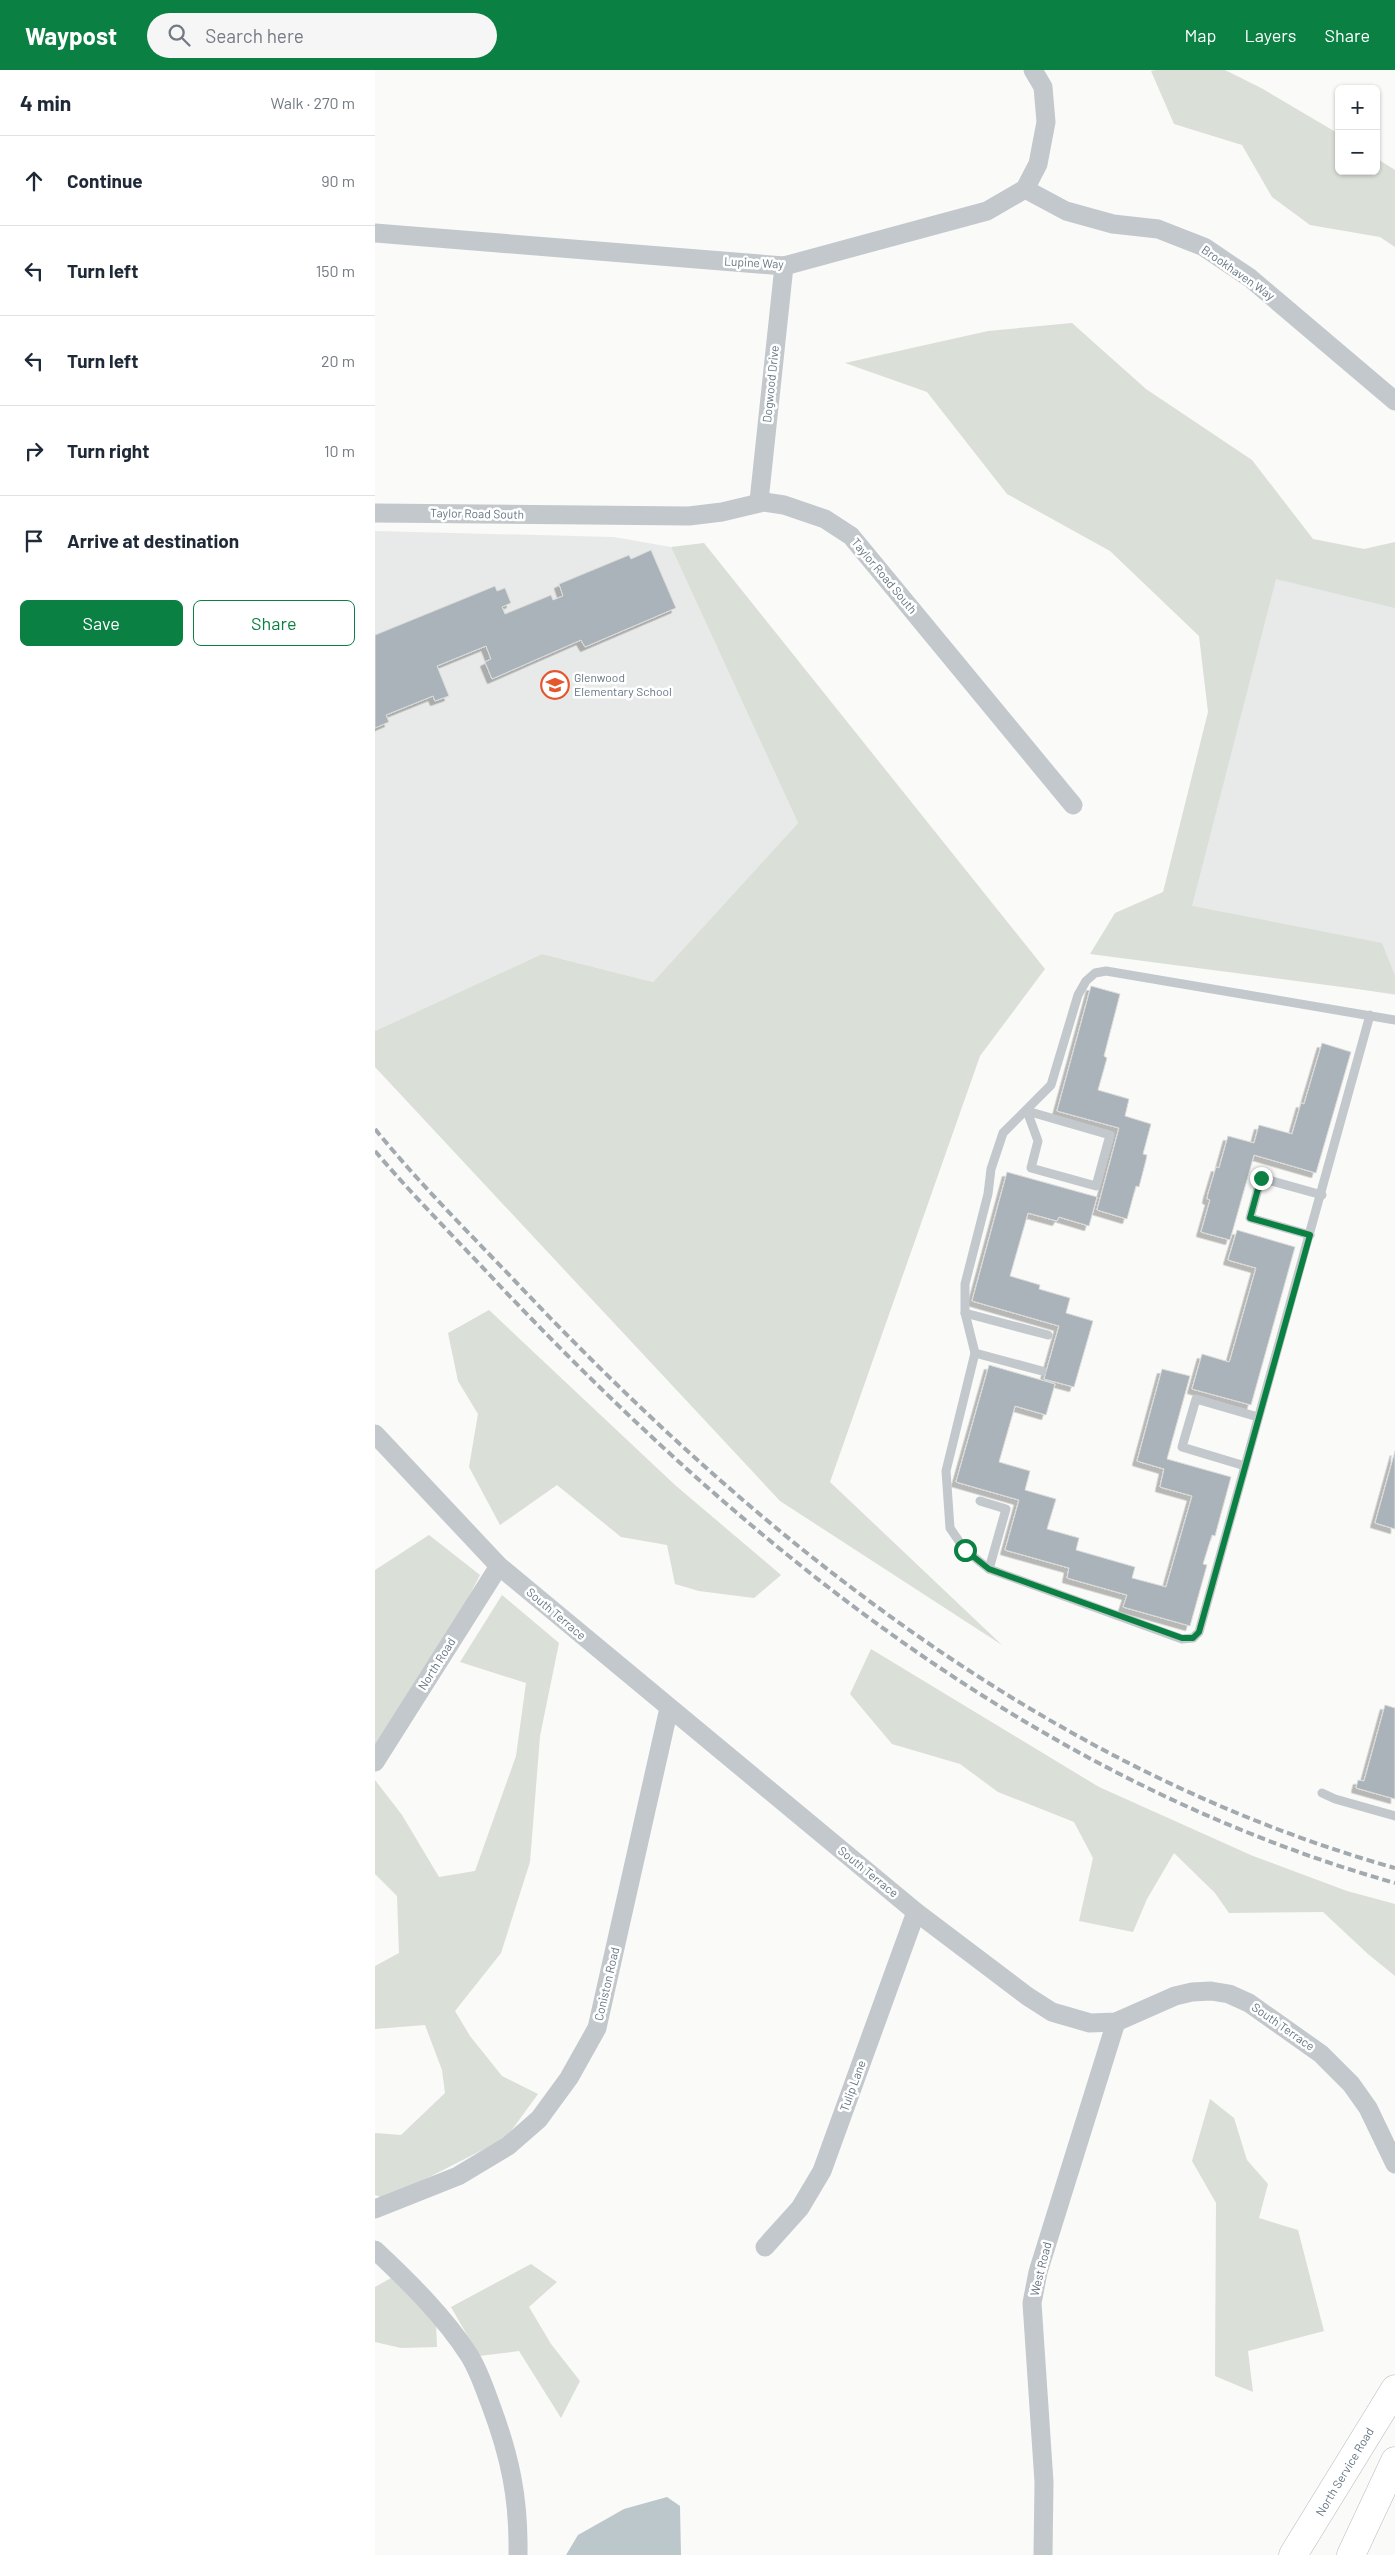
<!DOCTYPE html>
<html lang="en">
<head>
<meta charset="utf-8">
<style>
	:root { --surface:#fff; --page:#f6f6f7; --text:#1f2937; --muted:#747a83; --line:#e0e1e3; --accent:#0b8043 }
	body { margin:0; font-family:Barlow,sans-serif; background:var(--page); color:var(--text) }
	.controls { position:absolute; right:15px; top:15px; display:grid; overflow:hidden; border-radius:8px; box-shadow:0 1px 4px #0004 }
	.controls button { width:45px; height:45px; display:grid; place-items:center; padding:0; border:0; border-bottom:1px solid var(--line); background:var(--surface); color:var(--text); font:25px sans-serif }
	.stop { position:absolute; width:15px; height:15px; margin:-11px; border:4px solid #0b8043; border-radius:50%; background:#fff }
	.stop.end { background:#0b8043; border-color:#fff; box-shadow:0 1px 5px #0008 }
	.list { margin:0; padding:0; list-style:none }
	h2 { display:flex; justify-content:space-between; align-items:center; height:65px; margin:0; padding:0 20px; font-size:21px }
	h2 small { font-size:16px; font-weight:400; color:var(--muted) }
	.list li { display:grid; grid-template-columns:32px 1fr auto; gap:15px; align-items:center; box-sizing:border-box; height:90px; padding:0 20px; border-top:1px solid var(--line) }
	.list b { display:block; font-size:19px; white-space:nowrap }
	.list em { font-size:16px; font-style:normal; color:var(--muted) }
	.actions { display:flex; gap:10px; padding:15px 20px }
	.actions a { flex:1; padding:11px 0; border:1px solid var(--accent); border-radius:8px; text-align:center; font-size:18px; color:var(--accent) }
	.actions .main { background:var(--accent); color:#fff }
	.icon { flex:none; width:28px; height:28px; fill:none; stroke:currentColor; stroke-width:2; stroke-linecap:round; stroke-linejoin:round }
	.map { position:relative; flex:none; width:1020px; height:2485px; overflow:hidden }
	header { display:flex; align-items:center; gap:30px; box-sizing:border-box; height:70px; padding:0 25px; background:var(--accent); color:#fff }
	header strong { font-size:24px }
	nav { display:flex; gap:28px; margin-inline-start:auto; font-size:18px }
	.search { width:350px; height:45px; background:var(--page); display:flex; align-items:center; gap:12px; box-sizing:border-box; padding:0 18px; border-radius:28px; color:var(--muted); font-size:19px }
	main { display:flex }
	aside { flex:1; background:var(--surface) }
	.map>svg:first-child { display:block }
	.built { fill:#e8e9e9 }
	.green { fill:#dadfd7 }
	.water { fill:#bbc7cb }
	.building { fill:#aab3b9; stroke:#dcdcda; filter:url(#shadow) }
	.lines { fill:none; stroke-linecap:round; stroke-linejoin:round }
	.primary-casing { stroke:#b5babe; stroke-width:29 }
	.service { stroke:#c3c8cc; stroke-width:9 }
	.minor { stroke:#c3c8cc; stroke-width:19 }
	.primary { stroke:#fff; stroke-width:28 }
	.rail { stroke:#a2aab0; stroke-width:4; stroke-dasharray:8 4; stroke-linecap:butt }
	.route { stroke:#0b8043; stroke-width:6 }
	.labels { text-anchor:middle; stroke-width:5; stroke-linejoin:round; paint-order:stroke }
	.street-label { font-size:12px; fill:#657683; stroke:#fff }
	.poi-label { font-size:12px; fill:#657683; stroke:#fff; text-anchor:start }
</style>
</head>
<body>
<header>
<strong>Waypost</strong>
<div class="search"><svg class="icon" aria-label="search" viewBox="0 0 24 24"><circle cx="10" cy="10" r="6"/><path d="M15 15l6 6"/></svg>Search here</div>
<nav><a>Map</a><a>Layers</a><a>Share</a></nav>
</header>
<main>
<aside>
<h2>4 min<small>Walk · 270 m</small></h2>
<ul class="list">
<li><svg class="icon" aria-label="ahead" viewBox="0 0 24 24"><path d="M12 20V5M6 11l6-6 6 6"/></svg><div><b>Continue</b></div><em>90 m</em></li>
<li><svg class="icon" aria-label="left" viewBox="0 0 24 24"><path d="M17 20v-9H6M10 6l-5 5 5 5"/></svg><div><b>Turn left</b></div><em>150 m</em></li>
<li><svg class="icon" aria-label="left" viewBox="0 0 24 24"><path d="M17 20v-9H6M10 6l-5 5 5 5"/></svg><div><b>Turn left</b></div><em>20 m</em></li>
<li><svg class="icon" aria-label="right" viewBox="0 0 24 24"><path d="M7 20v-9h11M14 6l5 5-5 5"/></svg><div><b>Turn right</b></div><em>10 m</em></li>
<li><svg class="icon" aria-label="arrive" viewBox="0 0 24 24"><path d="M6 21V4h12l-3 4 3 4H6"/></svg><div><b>Arrive at destination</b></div></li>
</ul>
<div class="actions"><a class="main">Save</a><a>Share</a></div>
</aside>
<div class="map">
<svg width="1020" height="2485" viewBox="0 0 1020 2485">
	<defs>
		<filter id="shadow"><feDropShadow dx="-4.5" dy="4.5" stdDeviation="0" flood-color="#0004"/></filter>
	</defs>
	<rect width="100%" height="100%" fill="#fafaf8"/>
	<!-- built -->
	<g class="built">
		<polygon points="0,461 239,467 296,477 423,753 278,912 167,884 0,961"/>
		<polygon points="894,473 1020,485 1020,925 779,885"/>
	</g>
	<!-- green -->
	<g class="green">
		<polygon points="780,0 850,0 888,19 964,64 964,101 1001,101 1001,88 1020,100 1020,177 1005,167 935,155 897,127 867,75 799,54 776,1"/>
		<polygon points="697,253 771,319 877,390 938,469 989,479 1020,472 1020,538 901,509 817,836 1007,873 1020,906 1020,924 715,884 740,843 788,822 833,642 824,566 735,481 632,424 552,322 470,293 613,261"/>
		<polygon points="329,473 670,899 605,986 455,1412 627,1575 405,1431 0,997 0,961 167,884 278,912 423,753 296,477"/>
		<polygon points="114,1240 300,1415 406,1505 379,1528 324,1521 300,1514 292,1475 246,1467 182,1415 125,1455 94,1397 103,1344 83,1311 73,1263"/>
		<polygon points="54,1465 105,1505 78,1557 0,1683 0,1500"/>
		<polygon points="127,1525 184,1573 165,1666 155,1792 126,1883 80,1941 95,1966 127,2006 163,2024 131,2068 11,2129 0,2125 0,2063 26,2065 70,2023 67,2000 50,1955 0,1959 0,1896 24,1883 22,1826 0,1804 0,1710 27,1745 64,1807 100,1801 141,1686 151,1613 85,1592"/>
		<polygon points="496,1579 724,1717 878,1786 972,1821 1020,1834 1020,1906 993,1884 948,1842 854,1843 840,1823 799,1783 772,1829 758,1862 704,1851 718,1788 699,1752 623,1722 585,1694 517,1674 475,1624"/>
		<polygon points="835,2029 859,2048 872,2090 893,2114 884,2148 923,2160 949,2261 873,2281 878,2322 840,2306 841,2133 817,2091"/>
		<polygon points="156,2194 182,2212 154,2237 176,2274 205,2311 186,2348 144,2281 104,2286 76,2237"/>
		<polygon points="16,2208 61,2252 62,2277 26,2278 0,2272 0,2217"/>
	</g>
	<!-- water -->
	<polygon class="water" points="292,2427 305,2436 306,2485 191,2485 203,2465 249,2439"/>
	<!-- building -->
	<g class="building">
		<polygon points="276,480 301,538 210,577 206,570 117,609 110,592 116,589 111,576 62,596 74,626 60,631 58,626 11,645 14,652 0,658 0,565 120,516 122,521 130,518 136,533 127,537 130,544 176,525 178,530 188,526 184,514 254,485 256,489"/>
		<polygon points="716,916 745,924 729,986 732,988 723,1020 754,1029 750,1046 776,1054 768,1084 772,1085 771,1090 764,1117 761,1116 752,1149 722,1140 744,1058 682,1041"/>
		<polygon points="947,973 976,982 941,1103 879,1085 855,1170 826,1162 835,1130 832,1129 833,1124 841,1097 844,1098 853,1066 879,1073 884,1055 917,1064 926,1033 929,1034"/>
		<polygon points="632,1102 722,1127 714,1156 684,1147 682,1151 653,1143 635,1206 665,1215 664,1219 695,1228 691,1243 718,1251 699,1317 669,1309 684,1256 597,1231"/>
		<polygon points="862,1160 920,1177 876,1335 817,1319 827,1284 854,1292 855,1290 881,1198 853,1190"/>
		<polygon points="614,1295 680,1314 671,1345 640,1336 624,1392 655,1401 650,1420 681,1429 672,1459 704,1468 701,1480 760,1497 757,1508 791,1517 817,1426 785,1417 789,1399 762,1391 787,1299 815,1306 792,1389 856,1407 840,1466 837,1465 828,1494 832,1495 815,1556 748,1537 752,1525 692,1508 694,1498 630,1480 644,1430 581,1412"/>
		<polygon points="1020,1381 1020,1459 1000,1453"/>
		<polygon points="1010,1635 1020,1638 1020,1729 981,1718 983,1710 989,1711"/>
	</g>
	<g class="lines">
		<defs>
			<g id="primary">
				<polyline points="918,2485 1020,2319"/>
				<polyline points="976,2485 1020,2391"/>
			</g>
		</defs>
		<!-- primary casing -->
		<use href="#primary" class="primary-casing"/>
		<!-- service -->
		<g class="service">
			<polyline points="995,945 824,1562 818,1568 807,1569 614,1499 590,1480 575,1458 571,1401 600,1283 590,1243 590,1214 613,1124 616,1099 628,1063 676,1015 703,925 711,911 720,903 731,901 1020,950"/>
			<polygon points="652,1041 735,1065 721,1116 656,1098 663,1071"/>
			<polyline points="935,1165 875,1148 886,1108 947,1125"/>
			<polyline points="590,1243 673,1265"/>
			<polyline points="600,1283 667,1301"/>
			<polyline points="870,1396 807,1377 821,1329 883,1347"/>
			<polyline points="605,1431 631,1439 614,1499"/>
			<polyline points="947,1723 960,1729 1020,1746"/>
		</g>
		<!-- minor -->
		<g class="minor">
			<polyline points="650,119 691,141 738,154 783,159 829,177 875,208 1020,331"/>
			<polyline points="0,163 409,196 612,141 650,119 663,94 671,52 668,17 658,0"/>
			<polyline points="384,431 409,196"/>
			<polyline points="0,443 314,446 347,442 389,432 409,435 450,449 476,466 698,735"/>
			<polyline points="0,1364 124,1496 541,1842 652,1926 677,1942 715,1953 741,1952 800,1926 817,1922 836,1921 854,1924 874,1933 946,1984 976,2014 993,2038 1020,2094"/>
			<polyline points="0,1692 124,1496"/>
			<polyline points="0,2139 83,2106 133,2076 164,2049 194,2008 222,1958 294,1638"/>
			<polyline points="390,2177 425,2138 447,2101 541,1842"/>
			<path d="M 0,2180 C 33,2211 69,2246 94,2285 C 103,2299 109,2317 115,2333 C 135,2386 144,2428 143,2485"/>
			<polyline points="668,2485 669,2412 657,2233 663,2202 741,1952"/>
		</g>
		<!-- primary -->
		<use href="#primary" class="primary"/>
		<!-- rail -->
		<g class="rail">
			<path d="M 0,1059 C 43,1112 92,1161 139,1210 C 383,1469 672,1700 1020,1798"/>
			<path d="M 0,1081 C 40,1128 84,1172 126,1217 C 376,1481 664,1712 1020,1813"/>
		</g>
	</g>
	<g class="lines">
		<!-- route -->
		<polyline class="route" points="590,1480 614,1499 807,1568 818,1568 824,1562 935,1165 875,1148 886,1108"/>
	</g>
	<!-- icons -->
	<defs>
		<symbol id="school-ring" viewBox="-11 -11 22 22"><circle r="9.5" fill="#fff" stroke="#e4572e" stroke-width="1.5"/><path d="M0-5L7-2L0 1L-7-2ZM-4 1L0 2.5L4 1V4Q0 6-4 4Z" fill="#e4572e"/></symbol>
	</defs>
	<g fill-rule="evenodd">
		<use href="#school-ring" x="164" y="599" width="32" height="32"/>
	</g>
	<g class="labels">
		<!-- street labels -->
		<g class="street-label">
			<text transform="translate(379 193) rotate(3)" y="4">Lupine Way</text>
			<text transform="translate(863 203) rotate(35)" y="4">Brookhaven Way</text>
			<text transform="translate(396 314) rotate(-84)" y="4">Dogwood Drive</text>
			<text transform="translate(102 444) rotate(1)" y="4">Taylor Road South</text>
			<text transform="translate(509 506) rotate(50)" y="4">Taylor Road South</text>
			<text transform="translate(181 1544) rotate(40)" y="4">South Terrace</text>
			<text transform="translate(62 1594) rotate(-58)" y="4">North Road</text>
			<text transform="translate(493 1802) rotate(39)" y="4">South Terrace</text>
			<text transform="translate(232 1914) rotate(-77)" y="4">Coniston Road</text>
			<text transform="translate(908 1957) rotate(35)" y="4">South Terrace</text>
			<text transform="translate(478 2016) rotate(-70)" y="4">Tulip Lane</text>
			<text transform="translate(666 2199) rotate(-76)" y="4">West Road</text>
			<text transform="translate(970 2402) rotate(-59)" y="4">North Service Road</text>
		</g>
		<!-- poi labels -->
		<g class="poi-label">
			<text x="199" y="612">Glenwood<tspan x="199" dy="14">Elementary School</tspan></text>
		</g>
	</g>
</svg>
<div class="controls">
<button>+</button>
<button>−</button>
</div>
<div class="stop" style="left:590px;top:1480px"></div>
<div class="stop end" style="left:886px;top:1108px"></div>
</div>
</main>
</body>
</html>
